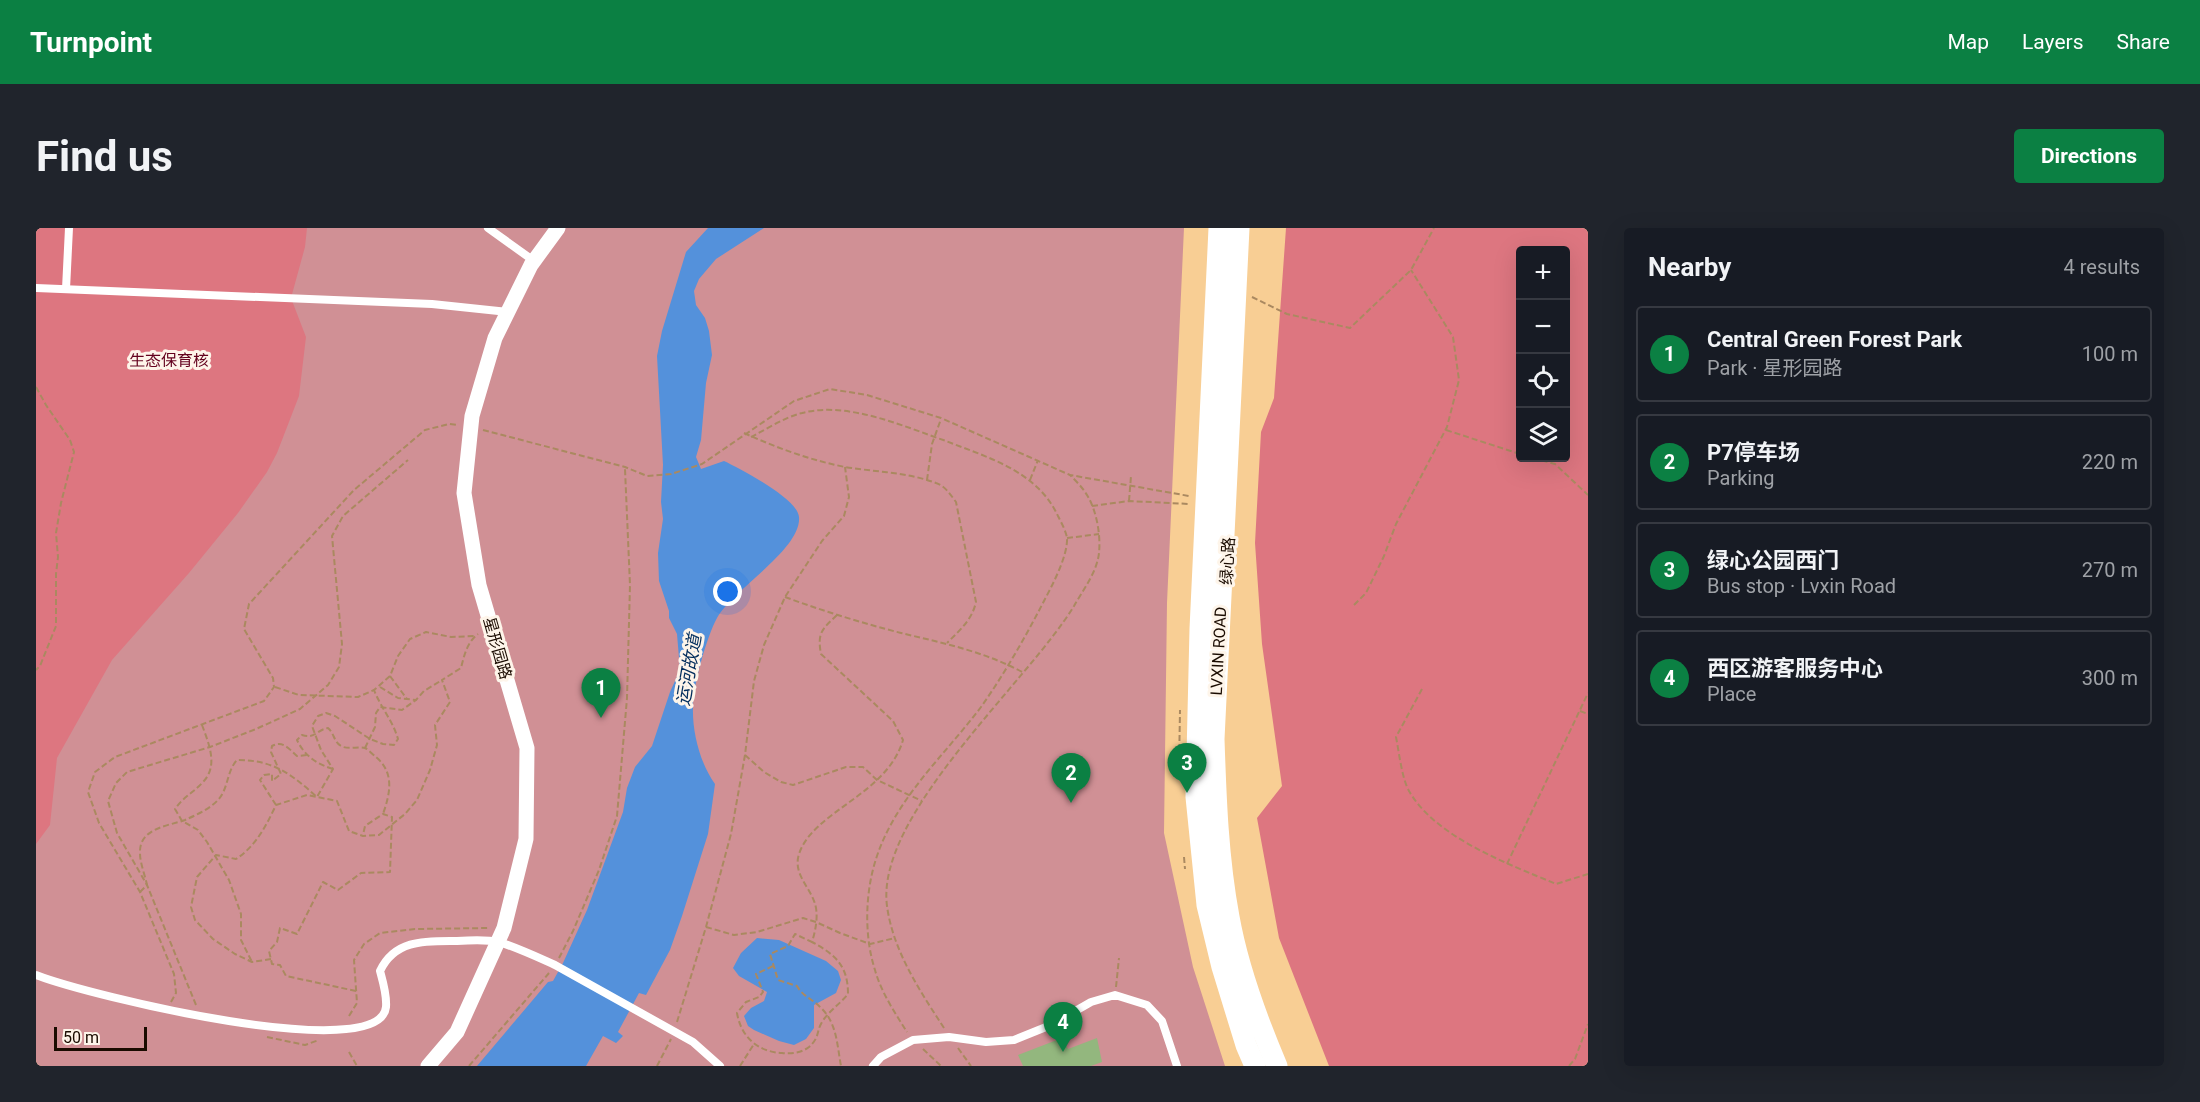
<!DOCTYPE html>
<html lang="en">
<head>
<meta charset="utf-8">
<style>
	:root { --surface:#171b24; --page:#20242c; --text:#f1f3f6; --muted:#9ea1a6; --line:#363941; --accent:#0b8043 }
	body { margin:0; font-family:Roboto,"Noto Sans SC",sans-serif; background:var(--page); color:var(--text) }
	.controls { position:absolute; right:18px; top:18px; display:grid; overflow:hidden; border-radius:6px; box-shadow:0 6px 24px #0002 }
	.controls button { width:54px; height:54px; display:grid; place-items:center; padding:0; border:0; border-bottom:2px solid var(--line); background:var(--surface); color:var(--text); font:30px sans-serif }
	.scale { position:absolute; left:18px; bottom:15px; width:93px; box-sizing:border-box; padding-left:6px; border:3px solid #1a0b00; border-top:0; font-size:16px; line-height:21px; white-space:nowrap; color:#1a0b00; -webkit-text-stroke:4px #fef5ea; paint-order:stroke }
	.you { position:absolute; left:692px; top:364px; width:21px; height:21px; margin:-15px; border:4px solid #fff; border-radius:50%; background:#1a73e8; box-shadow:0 0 0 9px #1a73e833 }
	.badge { display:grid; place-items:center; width:39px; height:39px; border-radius:50%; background:var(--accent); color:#fff; font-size:20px; font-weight:700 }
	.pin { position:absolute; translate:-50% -50px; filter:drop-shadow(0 2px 3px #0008) }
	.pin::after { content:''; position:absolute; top:32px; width:21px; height:18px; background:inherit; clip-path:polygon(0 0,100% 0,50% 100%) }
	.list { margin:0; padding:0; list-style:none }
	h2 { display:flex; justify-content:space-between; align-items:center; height:78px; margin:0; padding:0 24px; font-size:26px }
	h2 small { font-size:20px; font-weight:400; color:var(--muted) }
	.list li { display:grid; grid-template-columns:39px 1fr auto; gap:18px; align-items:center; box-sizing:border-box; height:96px; margin:0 12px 12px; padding:0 12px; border:2px solid var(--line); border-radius:6px }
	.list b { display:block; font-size:22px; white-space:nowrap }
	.list p { margin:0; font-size:20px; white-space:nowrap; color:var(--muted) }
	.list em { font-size:20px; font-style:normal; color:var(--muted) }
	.icon { flex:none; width:33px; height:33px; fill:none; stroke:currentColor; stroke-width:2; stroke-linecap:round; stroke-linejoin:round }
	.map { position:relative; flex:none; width:1552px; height:838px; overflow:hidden; border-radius:6px }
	header { display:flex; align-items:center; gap:36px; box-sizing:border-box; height:84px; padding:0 30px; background:var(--accent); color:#fff }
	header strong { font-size:28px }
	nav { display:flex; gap:33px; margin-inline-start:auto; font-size:21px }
	.intro { display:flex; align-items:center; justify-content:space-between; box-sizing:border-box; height:144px; padding:0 36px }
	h1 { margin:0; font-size:42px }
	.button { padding:15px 27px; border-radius:6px; background:var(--accent); color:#fff; font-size:21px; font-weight:700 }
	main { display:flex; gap:36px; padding:0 36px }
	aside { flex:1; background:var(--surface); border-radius:6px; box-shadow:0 6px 24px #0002 }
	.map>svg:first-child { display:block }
	.green { fill:#d09095 }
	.forest { fill:#dd7680; fill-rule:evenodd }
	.water { fill:#5491db }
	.building { fill:#93b77e }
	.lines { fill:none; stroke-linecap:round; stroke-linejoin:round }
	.path { stroke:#aa8960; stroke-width:2; stroke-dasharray:6 3; stroke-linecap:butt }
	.lane { stroke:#fff; stroke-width:8 }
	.street { stroke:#fff; stroke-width:15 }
	.secondary { stroke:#fff; stroke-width:21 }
	.labels { text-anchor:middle; stroke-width:6; stroke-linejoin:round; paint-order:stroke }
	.park-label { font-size:16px; fill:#63011d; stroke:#fef5ea }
	.street-label { font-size:16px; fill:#1a0b00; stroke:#fef5ea }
	.water-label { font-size:18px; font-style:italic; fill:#032e5d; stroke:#fef5ea }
</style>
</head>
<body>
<header>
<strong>Turnpoint</strong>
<nav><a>Map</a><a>Layers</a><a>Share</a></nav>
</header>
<div class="intro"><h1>Find us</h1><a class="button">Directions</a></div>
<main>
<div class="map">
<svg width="1552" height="838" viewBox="0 0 1552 838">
	<rect width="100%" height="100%" fill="#f8ce94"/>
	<!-- green -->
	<polygon class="green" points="0,0 1148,0 1131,375 1128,605 1157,739 1189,838 0,838"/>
	<!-- forest -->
	<g class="forest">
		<polygon points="0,0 271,0 269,19 255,70 270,109 263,168 241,225 231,244 202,285 153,345 76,432 21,530 14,597 0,616"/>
		<path d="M 1250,0 L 1552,0 L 1552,838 L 1293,838 L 1243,710 L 1221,590 L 1246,558 L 1226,416 L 1219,315 L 1225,204 L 1238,170 ZM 1530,22 L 1530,230 L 1484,230 L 1484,22 Z"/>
	</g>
	<!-- water -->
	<g class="water">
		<path d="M 672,0 L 728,0 L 680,31 L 663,51 L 658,63 L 660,77 L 669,90 L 673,103 L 676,127 L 670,155 L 665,212 L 660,229 L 665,241 L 688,233 C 705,241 762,271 763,289 C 766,321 696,362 681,390 C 671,408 657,457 657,478 C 656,504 664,535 679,556 L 672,606 L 646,688 L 634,722 L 610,767 L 603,765 L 582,804 L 587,808 L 580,815 L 567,808 L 550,838 L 441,838 L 512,754 L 517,753 L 527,735 L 551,682 L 587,584 L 591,560 L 599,539 L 616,518 L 634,464 L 644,442 L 641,406 L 633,390 L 633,383 L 623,353 L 622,325 L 627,291 L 625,274 L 627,237 L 621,128 L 626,103 L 650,24 Z"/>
		<polygon points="721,710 743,712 790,733 802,743 805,752 800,765 778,777 778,800 770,811 758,817 743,813 718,802 712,798 708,788 715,780 728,773 731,764 703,748 697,740 705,725"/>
	</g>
	<!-- building -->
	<polygon class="building" points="1026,810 1032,821 1061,810 1066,834 1055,838 987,838 982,827"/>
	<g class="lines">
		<!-- path -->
		<g class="path">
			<polyline points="1216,69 1251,86 1314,100 1375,42 1398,0"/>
			<polyline points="0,159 10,177 34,212 38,224 25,275 20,305 22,329 20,346 20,398 4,438 0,442"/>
			<polyline points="447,202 589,239 611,248 635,246 666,236 758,173 794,161 831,167 905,190 1034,247 1153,268"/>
			<polyline points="1410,202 1484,226"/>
			<path d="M 708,205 C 741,220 774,232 809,239 C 839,244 871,244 900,255 C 909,258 914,266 920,274 L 940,374 C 936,392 924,402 911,415"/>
			<path d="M 715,209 C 731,201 749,189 766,185 C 811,173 867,198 910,213 C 953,230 1001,243 1022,288 C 1025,294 1030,303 1031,310 C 1032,327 1017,356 1009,371 C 990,408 969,445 945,479 C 908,528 859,571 840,631 C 829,665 828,708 839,742 C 845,764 859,785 871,804"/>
			<polyline points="1497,230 1519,236 1552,267"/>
			<polyline points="891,252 896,216 905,191"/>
			<polyline points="994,252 1002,232"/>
			<polyline points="1093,273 1095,248"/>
			<polyline points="1056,278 1093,273 1154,276"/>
			<polyline points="1031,310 1063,306"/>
			<path d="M 749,369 C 787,383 826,395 865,405 C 907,415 950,424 988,445"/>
			<polyline points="1318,377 1330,365 1348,328 1360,296 1411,199 1423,152 1417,109 1375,42"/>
			<path d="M 801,387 C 786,401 781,405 785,426 L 857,493 L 867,512 C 851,567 777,583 763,626 C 757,645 772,657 778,673 C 783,685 780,701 776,714 L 759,706 L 752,718 L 734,726 L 742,752 L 761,758 C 767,769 777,771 785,780 C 801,795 801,817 805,838"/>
			<polyline points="354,448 371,471"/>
			<polyline points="239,459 263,467 322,469 338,462 354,448 362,428 374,411 390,404 415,409 438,408"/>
			<polyline points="344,459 362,470 380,472 388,463 406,452"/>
			<path d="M 1386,461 L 1360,509 C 1363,524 1366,551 1373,563 C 1400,610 1473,636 1520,656 L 1552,646"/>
			<polyline points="1544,483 1552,486"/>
			<path d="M 166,497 C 173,516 183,539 166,555 C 157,565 148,568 139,581 L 146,593 L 162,602 L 171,614 L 193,652 L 205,686 L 205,712 L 216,734"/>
			<polyline points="329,520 339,499 340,485 344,479 366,482 380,472"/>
			<polyline points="709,527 728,544 745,554 757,557 810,539 827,539 841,552 886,573"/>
			<polyline points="1143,540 1144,482"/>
			<path d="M 297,541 C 280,536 268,527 261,512 L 266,507 C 280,511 280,502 292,500 C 298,505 298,514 305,518 C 312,522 322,518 329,520 C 333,522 337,527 340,529 C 359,545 354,566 347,586"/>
			<path d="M 240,577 L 224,552 L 228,547 L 236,546 L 236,553 L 245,546 L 235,524 L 236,518 C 247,512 253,521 261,528 L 272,527"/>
			<polyline points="1148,629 1149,641"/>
			<polyline points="1471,636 1552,465"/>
			<path d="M 104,664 L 111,657 C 109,647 104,635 104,625 C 103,600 132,598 149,592 C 160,587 172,582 181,573 C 193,561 190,544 201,532 C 238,532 255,546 281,569 L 297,541 L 285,522 L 276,498 L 282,488 L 290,485 L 299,488 L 334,511 L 347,516 L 358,517 L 362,511 C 357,493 345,480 338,462"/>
			<polyline points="670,699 698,707 721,704 767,690 780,694 804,705 834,716 859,710"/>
			<polyline points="523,730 537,703 563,642 581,588 591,470 594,357 589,241"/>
			<path d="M 235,731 L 216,734 L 199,726 L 177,711 L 159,692 L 155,679 L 161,649 L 180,627 L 200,631 C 220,618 230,598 240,577 L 271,567 L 301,573 L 313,603 L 327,608 L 343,607 L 369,586 L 381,572 L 394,542 L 401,517 L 399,497 L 414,474 L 406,452 L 425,440 C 428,428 431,414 442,406"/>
			<path d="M 737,738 L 720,746 L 727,764 L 723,769 L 710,774 L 701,785 C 705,809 722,824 746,825 C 756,826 765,825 773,819 C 784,809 780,804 786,794 C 792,784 804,776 812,766 C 812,738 800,727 776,714"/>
			<polyline points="1080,759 1083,730"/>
			<polyline points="320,763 250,748 244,737 236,736 233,723 241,714 244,700 261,706 287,654 302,662 325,645 354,644 356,589 347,586 329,598 327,607"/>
			<polyline points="135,774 140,765 138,746 104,664 63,595 52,564 59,544 79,529 228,473 238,459 237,450 208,401 213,376 318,262 389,202 413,196 421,197"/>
			<polyline points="160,777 111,657 81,605 72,573 80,555 91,544 174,519 220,501 264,481 292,457 303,439 306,416 296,308 307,288 372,232"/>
			<polyline points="313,788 321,775 318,732 328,716 344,705 379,701 454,700"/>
			<polyline points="641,794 670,699 695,606 709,527 718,453 728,417 749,369 786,313 808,288 813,269 809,239"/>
			<path d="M 908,800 C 884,763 857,723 851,678 C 839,587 991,455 1038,378 C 1047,362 1061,344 1063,325 C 1065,306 1060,279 1049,264 C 1045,258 1039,252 1034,247"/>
			<polyline points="231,809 269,817 283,812"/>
			<polyline points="922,820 935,838"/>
			<polyline points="887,821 905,838"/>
			<polyline points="313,824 321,838"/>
			<polyline points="433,838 513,745"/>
			<polyline points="621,838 635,811"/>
			<polyline points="704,838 718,816"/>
			<polyline points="1533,838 1539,831 1552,796"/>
		</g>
		<!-- lane -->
		<g class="lane">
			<polyline points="452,0 498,33"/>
			<polyline points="0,60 396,76 472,84"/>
			<polyline points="30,61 33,0"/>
			<path d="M 0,747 C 54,768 344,838 350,779 C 351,767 347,754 344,743 C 359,711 390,713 421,713 C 435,712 449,711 463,714 C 482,720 501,729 519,737 L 657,814 L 684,838"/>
			<polyline points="837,838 845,829 877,812 913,809 950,814 978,812 1015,797 1055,774 1079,767 1111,777 1126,793 1141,838"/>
		</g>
		<!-- street -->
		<polyline class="street" points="392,838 421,804 468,700 490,611 491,520 443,357 428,265 436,188 459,110 495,37 522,0"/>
		<!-- secondary -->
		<g class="secondary">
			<polyline points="1183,0 1164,401 1160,569 1171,677 1186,739 1210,817 1219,838"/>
			<path d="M 1203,0 L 1178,511 C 1180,571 1182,630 1193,689 C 1202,740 1221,791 1241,838"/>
		</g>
	</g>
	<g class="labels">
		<!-- park labels -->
		<g class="park-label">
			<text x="133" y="138">生态保育核</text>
		</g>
		<!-- street labels -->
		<g class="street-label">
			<text transform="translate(1191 333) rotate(-87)" y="6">绿心路</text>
			<text transform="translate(462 420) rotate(74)" y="6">星形园路</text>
			<text transform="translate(1182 423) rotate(-87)" y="6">LVXIN ROAD</text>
		</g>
		<!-- water labels -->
		<g class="water-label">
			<text transform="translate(653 442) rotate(-80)" y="6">运河故道</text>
		</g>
	</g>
</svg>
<div class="controls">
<button>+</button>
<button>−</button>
<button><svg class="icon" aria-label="locate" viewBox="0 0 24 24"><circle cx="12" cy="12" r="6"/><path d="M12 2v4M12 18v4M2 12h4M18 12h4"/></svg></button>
<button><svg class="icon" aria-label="layers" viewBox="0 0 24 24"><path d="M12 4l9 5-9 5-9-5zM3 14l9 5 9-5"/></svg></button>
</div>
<div class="scale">50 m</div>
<div class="you"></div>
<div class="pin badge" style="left:565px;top:490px">1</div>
<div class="pin badge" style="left:1035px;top:575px">2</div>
<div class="pin badge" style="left:1151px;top:565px">3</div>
<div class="pin badge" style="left:1027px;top:824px">4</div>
</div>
<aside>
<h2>Nearby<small>4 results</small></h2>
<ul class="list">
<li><span class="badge">1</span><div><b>Central Green Forest Park</b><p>Park · 星形园路</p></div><em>100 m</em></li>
<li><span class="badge">2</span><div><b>P7停车场</b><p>Parking</p></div><em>220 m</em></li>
<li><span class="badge">3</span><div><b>绿心公园西门</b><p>Bus stop · Lvxin Road</p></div><em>270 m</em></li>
<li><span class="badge">4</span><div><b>西区游客服务中心</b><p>Place</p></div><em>300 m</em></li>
</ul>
</aside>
</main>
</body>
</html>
